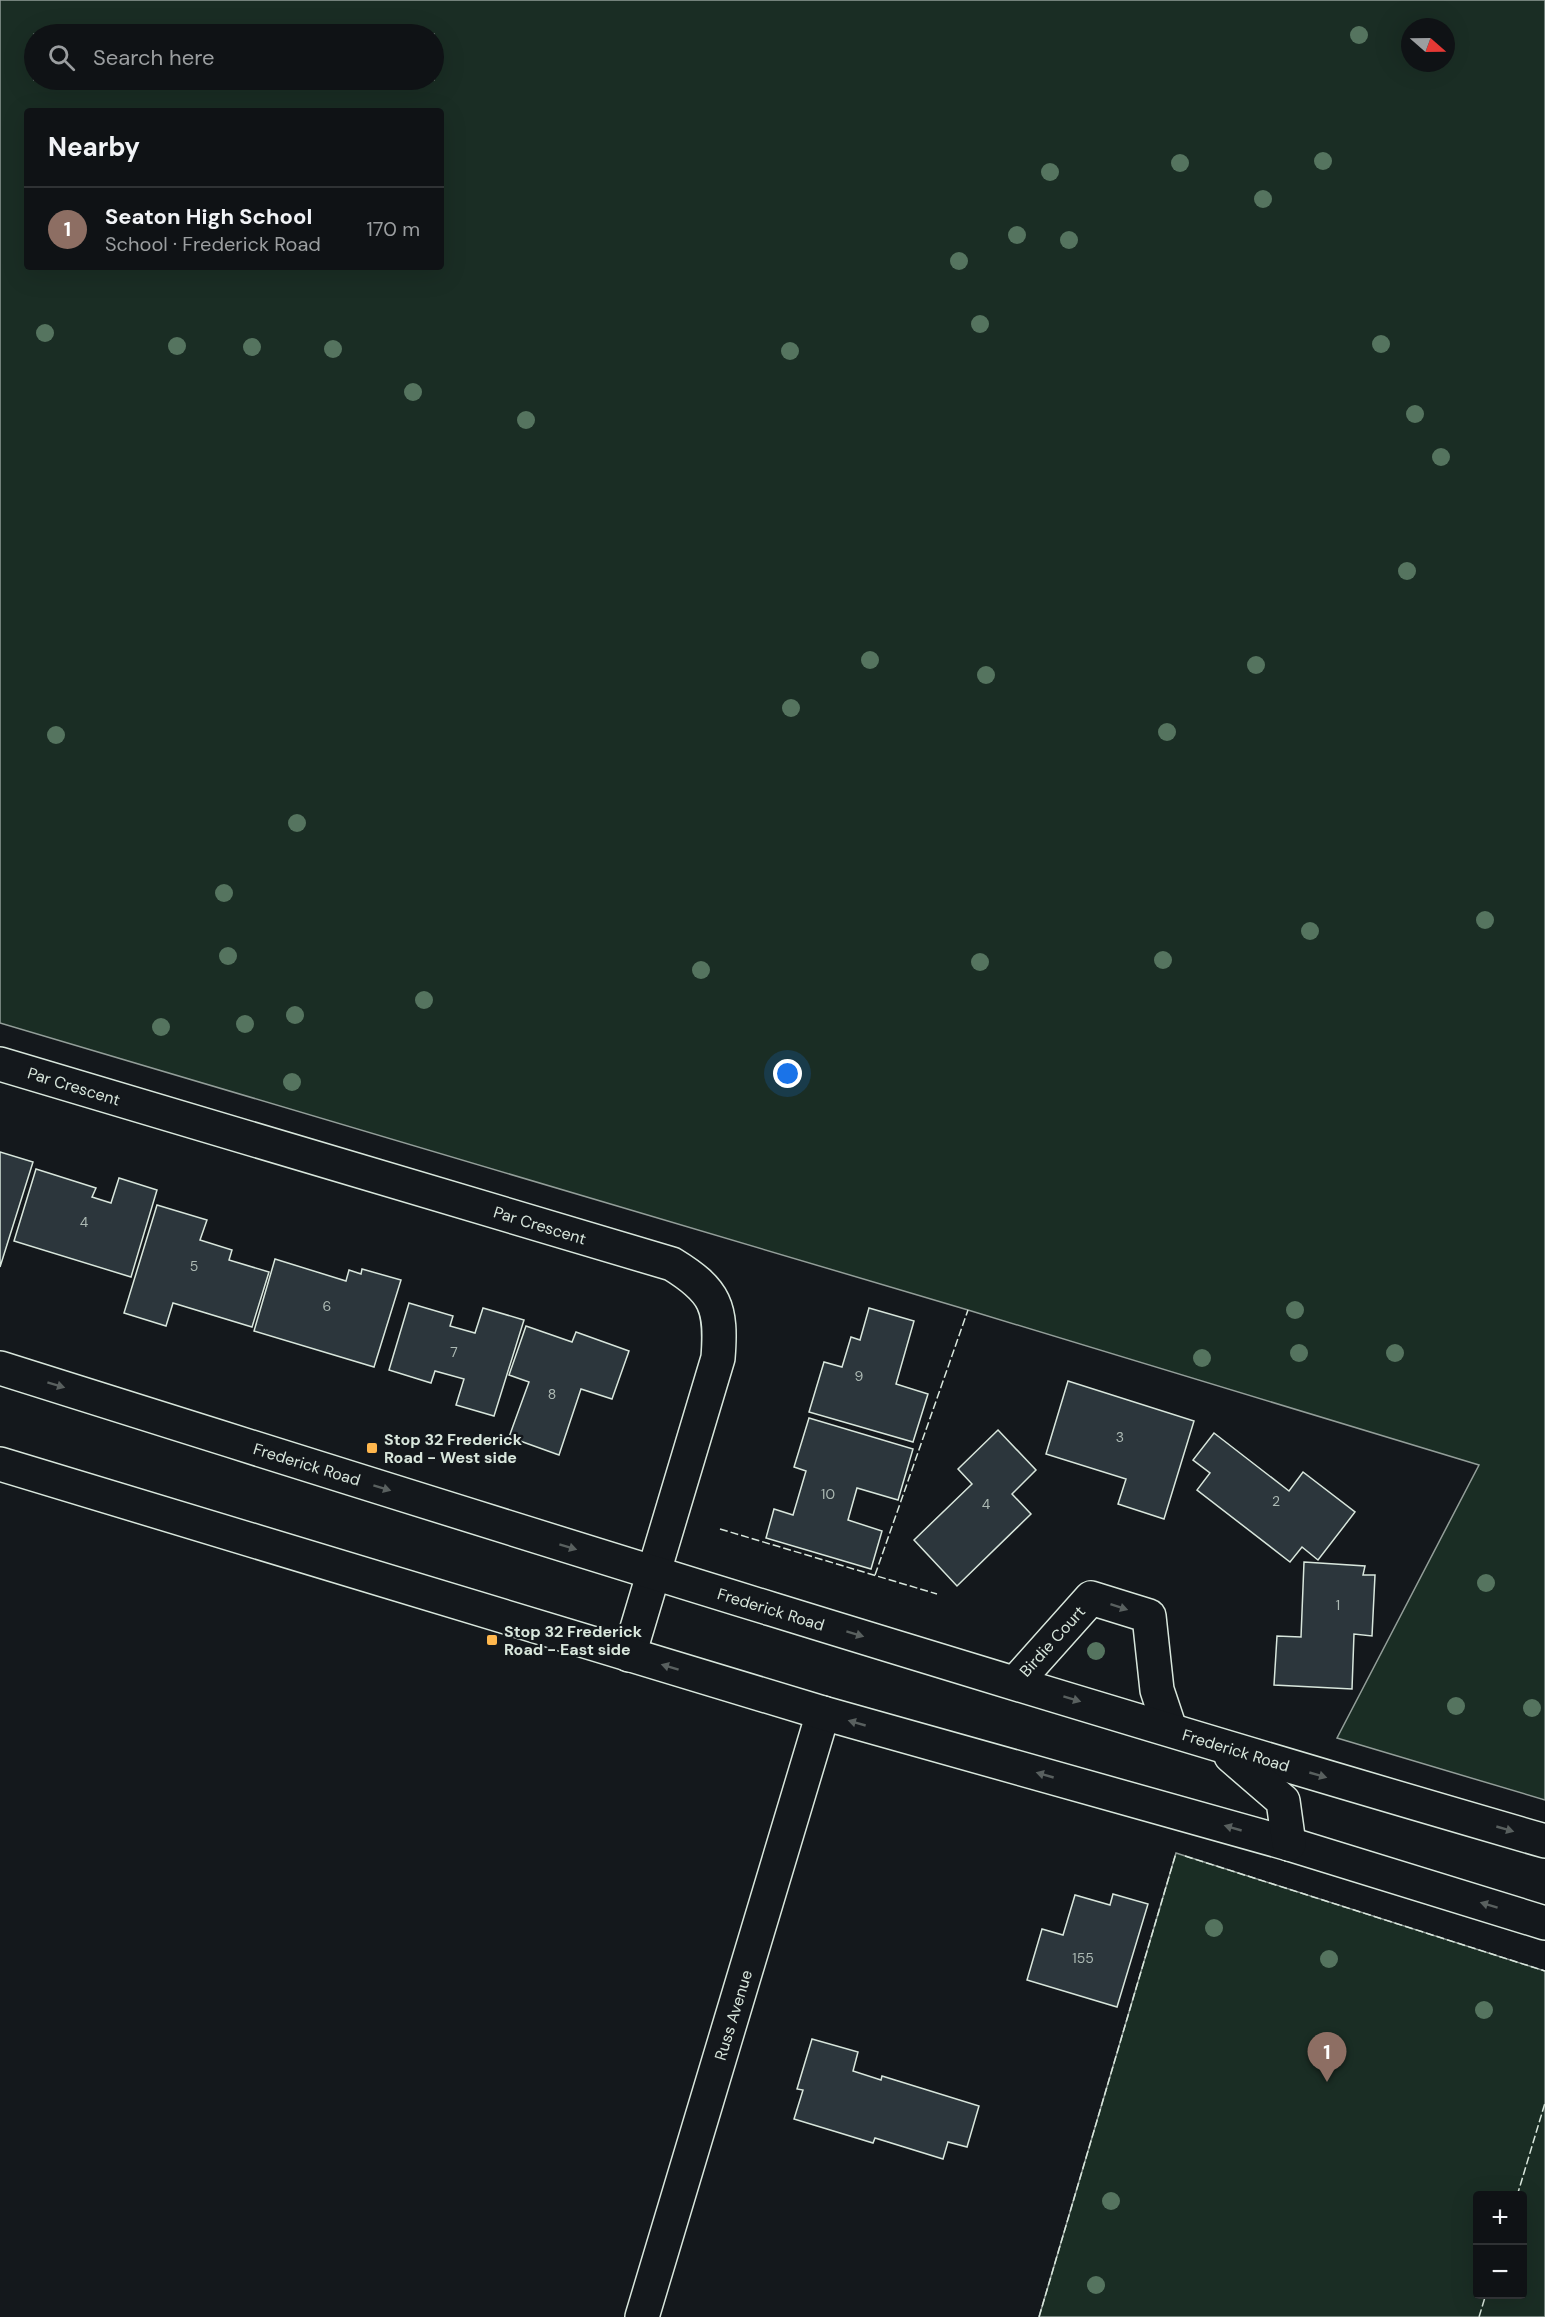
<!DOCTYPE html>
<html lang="en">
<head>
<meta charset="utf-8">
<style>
	:root { --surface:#0f1215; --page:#1d2022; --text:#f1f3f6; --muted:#9b9ea0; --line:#2f3234; --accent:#ea580c }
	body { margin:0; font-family:"DM Sans",sans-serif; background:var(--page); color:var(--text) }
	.controls { position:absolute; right:18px; bottom:18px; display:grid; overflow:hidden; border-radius:6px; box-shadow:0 6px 24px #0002 }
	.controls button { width:54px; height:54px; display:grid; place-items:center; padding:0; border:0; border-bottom:2px solid var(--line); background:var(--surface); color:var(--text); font:30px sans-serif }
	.compass { position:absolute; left:1401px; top:18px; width:54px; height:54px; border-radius:50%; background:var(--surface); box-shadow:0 6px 24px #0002; rotate:110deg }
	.you { position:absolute; left:788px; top:1074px; width:21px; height:21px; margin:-15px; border:4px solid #fff; border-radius:50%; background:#1a73e8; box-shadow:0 0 0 9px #1a73e833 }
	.badge { display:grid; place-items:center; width:39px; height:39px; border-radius:50%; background:var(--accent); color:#fff; font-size:20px; font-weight:700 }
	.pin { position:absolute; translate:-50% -50px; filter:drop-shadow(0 2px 3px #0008) }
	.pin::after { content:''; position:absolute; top:32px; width:21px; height:18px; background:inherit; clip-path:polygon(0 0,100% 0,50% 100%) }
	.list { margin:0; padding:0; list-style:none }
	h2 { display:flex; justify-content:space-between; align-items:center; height:78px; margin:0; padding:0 24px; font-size:26px }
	h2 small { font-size:20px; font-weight:400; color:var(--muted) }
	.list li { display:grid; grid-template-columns:39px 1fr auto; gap:18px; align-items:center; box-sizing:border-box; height:84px; padding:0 24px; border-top:2px solid var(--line) }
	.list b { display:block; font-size:22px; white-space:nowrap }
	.list p { margin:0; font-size:20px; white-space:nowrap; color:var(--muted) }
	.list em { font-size:20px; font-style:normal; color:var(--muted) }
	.icon { flex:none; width:33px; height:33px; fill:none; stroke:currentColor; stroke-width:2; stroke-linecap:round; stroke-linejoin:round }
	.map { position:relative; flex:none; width:1545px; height:2317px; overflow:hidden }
	.search { position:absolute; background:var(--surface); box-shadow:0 6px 24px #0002; left:24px; top:24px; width:420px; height:66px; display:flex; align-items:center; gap:15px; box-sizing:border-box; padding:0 21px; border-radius:33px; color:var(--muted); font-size:22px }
	.panel { position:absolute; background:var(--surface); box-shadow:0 6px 24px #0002; left:24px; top:108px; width:420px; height:162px; border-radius:6px }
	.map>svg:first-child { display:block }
	.green { fill:#1a2d24; stroke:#939e99; stroke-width:1.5; fill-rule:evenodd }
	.building { fill:#2c363c; stroke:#d8e6dc; stroke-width:1.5 }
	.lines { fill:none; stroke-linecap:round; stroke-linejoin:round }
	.minor-casing { stroke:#d8e6dc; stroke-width:36 }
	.secondary-casing { stroke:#d8e6dc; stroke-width:36 }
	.minor { stroke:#14181c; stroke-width:33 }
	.secondary { stroke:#14181c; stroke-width:33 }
	.fence { stroke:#d8e6dc; stroke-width:1.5; stroke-dasharray:8 3; stroke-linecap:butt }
	.tree { fill:#55745f }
	.oneway { fill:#59605f }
	.poi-dot { fill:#ffb74d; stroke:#14181c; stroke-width:2 }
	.labels { text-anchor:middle; stroke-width:4.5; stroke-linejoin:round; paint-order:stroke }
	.number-label { font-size:14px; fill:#adbab4 }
	.street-label { font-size:16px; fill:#d8e6dc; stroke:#14181c }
	.poi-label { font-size:16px; font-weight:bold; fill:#d8e6dc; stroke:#14181c; text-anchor:start }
</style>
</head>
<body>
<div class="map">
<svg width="1545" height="2317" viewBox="0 0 1545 2317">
	<rect width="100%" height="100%" fill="#14181c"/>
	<!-- green -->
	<g class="green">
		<path d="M 0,0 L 1545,0 L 1545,1800 L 1337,1738 L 1479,1465 L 968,1310 L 0,1023 ZM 1410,27 L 1446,27 L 1446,63 L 1410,63 ZM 34,34 L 434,34 L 434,80 L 34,80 ZM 27,111 L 441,111 L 441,267 L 27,267 Z"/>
		<path d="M 1176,1853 L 1545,1971 L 1545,2317 L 1039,2317 ZM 1478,2196 L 1522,2196 L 1522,2294 L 1478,2294 Z"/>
	</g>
	<!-- building -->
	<g class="building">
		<polygon points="0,1152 33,1162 0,1267"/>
		<polygon points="36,1169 96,1188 92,1197 111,1203 119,1178 157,1190 131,1277 14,1241"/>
		<polygon points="157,1205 207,1220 200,1240 232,1250 229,1260 269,1272 252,1327 173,1303 166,1326 124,1313"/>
		<polygon points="275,1259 346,1281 349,1270 361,1274 362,1269 401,1280 374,1367 254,1331"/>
		<polygon points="409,1303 453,1316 450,1326 475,1333 483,1308 524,1320 494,1416 456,1405 464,1379 435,1371 431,1383 389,1370"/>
		<polygon points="869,1308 914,1321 896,1384 928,1394 913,1442 809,1412 824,1362 842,1367 851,1337 860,1340"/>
		<polygon points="526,1326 572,1342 576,1332 629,1351 612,1399 581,1389 559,1455 509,1437 529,1382 509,1375"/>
		<polygon points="1068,1381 1194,1421 1164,1519 1118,1504 1126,1479 1046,1454"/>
		<polygon points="809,1418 913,1449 898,1500 857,1488 848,1520 882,1531 871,1569 766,1538 774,1509 793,1515 806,1471 794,1467"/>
		<polygon points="998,1430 1036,1470 1012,1494 1031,1514 957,1586 914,1540 972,1484 958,1469"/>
		<polygon points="1214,1433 1289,1491 1303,1472 1355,1512 1318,1560 1302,1547 1290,1562 1197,1490 1210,1473 1193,1460"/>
		<polygon points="1304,1562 1365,1566 1363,1575 1375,1575 1372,1636 1354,1634 1352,1689 1274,1685 1277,1636 1301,1637"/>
		<polygon points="1113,1894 1148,1904 1117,2007 1027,1980 1042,1929 1063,1935 1075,1895 1110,1905"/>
		<polygon points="812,2039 858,2052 853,2071 881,2080 882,2076 979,2106 967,2147 948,2142 943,2159 875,2138 873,2143 794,2119 803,2090 797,2089"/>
	</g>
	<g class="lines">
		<defs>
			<g id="minor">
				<path d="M 0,1064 L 672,1264 C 716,1291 722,1307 718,1358 L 629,1655"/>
				<polyline points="1016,1682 1091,1598 1149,1616 1157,1690 1170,1729"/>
				<polyline points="642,2317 823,1713"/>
			</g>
			<g id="secondary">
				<path d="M 0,1368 C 514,1530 1028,1691 1545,1841"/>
				<polyline points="0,1464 823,1713 1289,1844 1545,1923"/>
				<polyline points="1231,1756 1283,1801 1289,1844"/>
			</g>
		</defs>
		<!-- minor casing -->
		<use href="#minor" class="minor-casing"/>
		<!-- secondary casing -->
		<use href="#secondary" class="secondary-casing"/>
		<!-- minor -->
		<use href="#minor" class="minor"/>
		<!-- secondary -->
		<use href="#secondary" class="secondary"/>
		<!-- fence -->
		<g class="fence">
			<polyline points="720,1529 937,1594"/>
			<polyline points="875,1575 968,1310"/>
			<polyline points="1185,1856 1545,1971"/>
			<polyline points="1517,2196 1545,2103"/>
			<polyline points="1039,2317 1176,1853"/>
			<polyline points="1479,2317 1486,2294"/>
		</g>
	</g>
	<!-- trees -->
	<g class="tree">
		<circle cx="1359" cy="35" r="9"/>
		<circle cx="1323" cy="161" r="9"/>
		<circle cx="1180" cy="163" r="9"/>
		<circle cx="1050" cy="172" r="9"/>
		<circle cx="1263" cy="199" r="9"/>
		<circle cx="1017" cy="235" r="9"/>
		<circle cx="1069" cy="240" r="9"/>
		<circle cx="959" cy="261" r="9"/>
		<circle cx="980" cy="324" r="9"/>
		<circle cx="45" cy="333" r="9"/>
		<circle cx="1381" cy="344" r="9"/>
		<circle cx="177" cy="346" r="9"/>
		<circle cx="252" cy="347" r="9"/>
		<circle cx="333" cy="349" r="9"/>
		<circle cx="790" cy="351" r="9"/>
		<circle cx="413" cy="392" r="9"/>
		<circle cx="1415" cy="414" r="9"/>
		<circle cx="526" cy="420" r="9"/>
		<circle cx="1441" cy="457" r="9"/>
		<circle cx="1407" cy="571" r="9"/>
		<circle cx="870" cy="660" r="9"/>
		<circle cx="1256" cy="665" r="9"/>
		<circle cx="986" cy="675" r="9"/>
		<circle cx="791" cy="708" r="9"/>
		<circle cx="1167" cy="732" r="9"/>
		<circle cx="56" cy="735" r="9"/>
		<circle cx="297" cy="823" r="9"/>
		<circle cx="224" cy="893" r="9"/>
		<circle cx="1485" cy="920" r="9"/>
		<circle cx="1310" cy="931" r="9"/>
		<circle cx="228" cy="956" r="9"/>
		<circle cx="1163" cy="960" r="9"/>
		<circle cx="980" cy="962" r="9"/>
		<circle cx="701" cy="970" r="9"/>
		<circle cx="424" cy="1000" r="9"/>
		<circle cx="295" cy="1015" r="9"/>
		<circle cx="245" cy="1024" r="9"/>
		<circle cx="161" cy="1027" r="9"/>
		<circle cx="292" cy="1082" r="9"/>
		<circle cx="1295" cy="1310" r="9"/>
		<circle cx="1299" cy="1353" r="9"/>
		<circle cx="1395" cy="1353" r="9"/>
		<circle cx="1202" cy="1358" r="9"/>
		<circle cx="1486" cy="1583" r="9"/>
		<circle cx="1096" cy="1651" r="9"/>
		<circle cx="1456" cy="1706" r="9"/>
		<circle cx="1532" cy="1708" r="9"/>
		<circle cx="1214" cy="1928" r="9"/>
		<circle cx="1329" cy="1959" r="9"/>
		<circle cx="1484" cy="2010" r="9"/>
		<circle cx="1111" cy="2201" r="9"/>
		<circle cx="1096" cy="2285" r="9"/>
	</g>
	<!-- one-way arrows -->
	<defs><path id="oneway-solid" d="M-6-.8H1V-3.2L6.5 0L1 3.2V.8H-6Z" transform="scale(1.5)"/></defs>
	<g class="oneway">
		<use href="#oneway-solid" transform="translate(56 1385) rotate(17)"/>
		<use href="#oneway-solid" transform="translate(382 1488) rotate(17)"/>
		<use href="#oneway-solid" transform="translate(568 1547) rotate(17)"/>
		<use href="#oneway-solid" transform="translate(1119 1607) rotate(18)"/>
		<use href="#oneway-solid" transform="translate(855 1634) rotate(17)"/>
		<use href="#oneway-solid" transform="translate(670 1667) rotate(-163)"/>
		<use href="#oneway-solid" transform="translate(1072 1699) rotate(17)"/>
		<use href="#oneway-solid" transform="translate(857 1723) rotate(-164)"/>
		<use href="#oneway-solid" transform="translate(1045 1775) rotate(-164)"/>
		<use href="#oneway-solid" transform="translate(1318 1775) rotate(16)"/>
		<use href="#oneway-solid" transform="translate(1233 1828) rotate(-164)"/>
		<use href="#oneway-solid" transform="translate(1505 1829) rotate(16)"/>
		<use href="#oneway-solid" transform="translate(1489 1905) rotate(-163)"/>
	</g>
	<!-- markers -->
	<g class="poi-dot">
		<rect x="366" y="1442" width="12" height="12" rx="3"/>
		<rect x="486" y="1634" width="12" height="12" rx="3"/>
	</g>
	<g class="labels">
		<!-- number labels -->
		<g class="number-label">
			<text x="84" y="1227">4</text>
			<text x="194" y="1271">5</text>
			<text x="327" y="1311">6</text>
			<text x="454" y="1357">7</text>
			<text x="859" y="1381">9</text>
			<text x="552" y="1399">8</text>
			<text x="1120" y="1442">3</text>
			<text x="828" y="1499">10</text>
			<text x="1276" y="1506">2</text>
			<text x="986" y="1509">4</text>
			<text x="1338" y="1610">1</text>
			<text x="1083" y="1963">155</text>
		</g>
		<!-- street labels -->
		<g class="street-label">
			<text transform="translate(74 1086) rotate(17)" y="6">Par Crescent</text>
			<text transform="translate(540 1225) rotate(17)" y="6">Par Crescent</text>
			<text transform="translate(307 1464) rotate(17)" y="6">Frederick Road</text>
			<text transform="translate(771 1609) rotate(17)" y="6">Frederick Road</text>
			<text transform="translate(1052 1641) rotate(-48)" y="6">Birdie Court</text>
			<text transform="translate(1236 1750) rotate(17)" y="6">Frederick Road</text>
			<text transform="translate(733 2015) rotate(-73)" y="6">Russ Avenue</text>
		</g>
		<!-- poi labels -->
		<g class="poi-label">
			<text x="384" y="1445">Stop 32 Frederick<tspan x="384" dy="18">Road - West side</tspan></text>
			<text x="504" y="1637">Stop 32 Frederick<tspan x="504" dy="18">Road - East side</tspan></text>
		</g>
	</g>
</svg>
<div class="controls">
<button>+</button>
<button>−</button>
</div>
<svg class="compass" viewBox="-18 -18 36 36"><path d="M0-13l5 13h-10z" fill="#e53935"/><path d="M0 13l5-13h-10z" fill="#9b9ea0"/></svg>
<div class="you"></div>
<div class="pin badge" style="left:1327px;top:2082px;background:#8d6e63">1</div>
<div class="search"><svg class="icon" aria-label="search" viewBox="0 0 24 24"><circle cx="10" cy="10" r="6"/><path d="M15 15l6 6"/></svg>Search here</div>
<section class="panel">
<h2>Nearby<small></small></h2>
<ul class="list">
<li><span class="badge" style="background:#8d6e63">1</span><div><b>Seaton High School</b><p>School · Frederick Road</p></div><em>170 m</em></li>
</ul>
</section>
</div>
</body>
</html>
